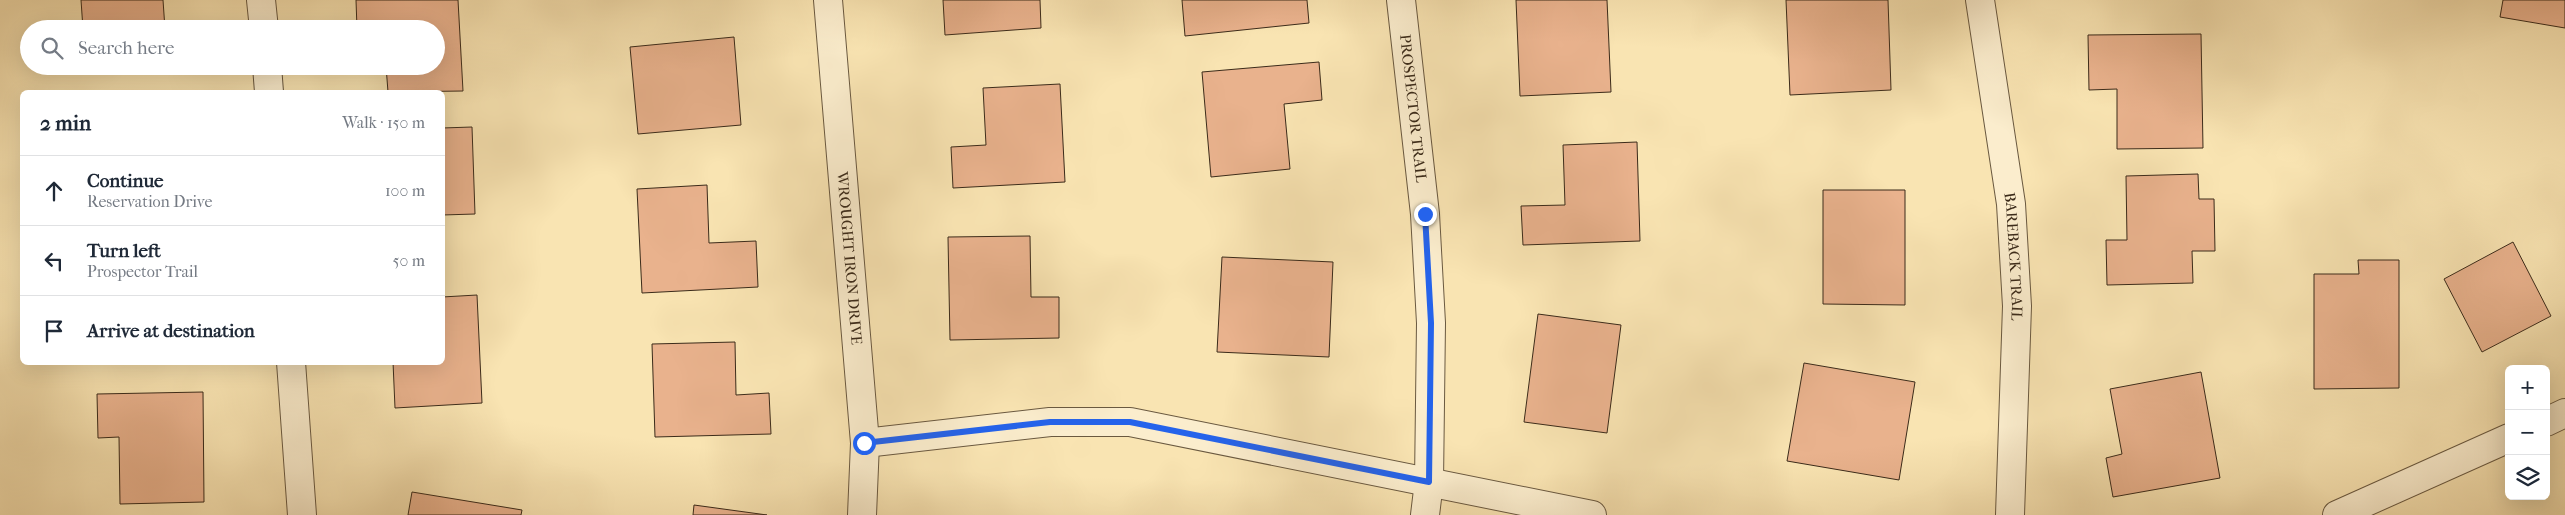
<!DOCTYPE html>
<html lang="en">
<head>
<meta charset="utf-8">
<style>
	:root { --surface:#fff; --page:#f6f6f7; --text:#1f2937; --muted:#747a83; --line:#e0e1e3 }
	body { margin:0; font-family:"IM FELL French Canon",serif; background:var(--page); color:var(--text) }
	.controls { position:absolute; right:15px; bottom:15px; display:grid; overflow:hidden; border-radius:8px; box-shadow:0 5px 20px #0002 }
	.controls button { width:45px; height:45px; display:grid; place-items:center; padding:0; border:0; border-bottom:1px solid var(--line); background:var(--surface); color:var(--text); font:25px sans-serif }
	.stop { position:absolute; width:15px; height:15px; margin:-11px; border:4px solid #2563eb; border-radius:50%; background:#fff }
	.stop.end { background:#2563eb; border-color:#fff; box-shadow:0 1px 5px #0008 }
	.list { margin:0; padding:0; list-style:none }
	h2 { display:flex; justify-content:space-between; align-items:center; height:65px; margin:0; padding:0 20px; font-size:21px }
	h2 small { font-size:16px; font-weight:400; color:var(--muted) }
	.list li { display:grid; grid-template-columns:32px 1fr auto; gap:15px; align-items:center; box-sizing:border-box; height:70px; padding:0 20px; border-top:1px solid var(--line) }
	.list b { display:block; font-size:19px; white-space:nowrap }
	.list p { margin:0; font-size:16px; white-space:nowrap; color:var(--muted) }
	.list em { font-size:16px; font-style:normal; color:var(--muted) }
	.icon { flex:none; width:28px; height:28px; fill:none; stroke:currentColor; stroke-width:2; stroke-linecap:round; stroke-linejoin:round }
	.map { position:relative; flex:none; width:2565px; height:515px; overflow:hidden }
	.search { position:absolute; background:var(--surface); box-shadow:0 5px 20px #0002; left:20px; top:20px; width:425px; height:55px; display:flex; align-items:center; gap:12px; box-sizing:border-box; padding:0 18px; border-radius:28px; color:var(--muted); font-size:19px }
	.panel { position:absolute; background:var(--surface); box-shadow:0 5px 20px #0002; left:20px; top:90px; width:425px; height:275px; border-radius:8px }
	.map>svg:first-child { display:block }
	.building { fill:#e9b28d; stroke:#3b2b1a }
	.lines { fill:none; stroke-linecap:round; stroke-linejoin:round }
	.minor-casing { stroke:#6a5940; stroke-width:30 }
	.minor { stroke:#fbedcd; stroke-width:28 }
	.route { stroke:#2563eb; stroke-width:6 }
	.labels { text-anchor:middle; stroke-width:4.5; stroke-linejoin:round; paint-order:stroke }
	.street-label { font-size:15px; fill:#3b2b1a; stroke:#fbedcd }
</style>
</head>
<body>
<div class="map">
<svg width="2565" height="515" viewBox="0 0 2565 515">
	<rect width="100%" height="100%" fill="#f9e4b2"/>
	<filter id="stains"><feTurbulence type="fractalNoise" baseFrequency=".004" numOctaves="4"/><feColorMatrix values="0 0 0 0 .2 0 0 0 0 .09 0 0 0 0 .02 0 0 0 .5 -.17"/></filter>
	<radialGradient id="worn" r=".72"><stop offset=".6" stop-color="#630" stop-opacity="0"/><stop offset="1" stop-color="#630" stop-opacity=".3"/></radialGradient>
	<!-- building -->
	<g class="building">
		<polygon points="81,0 163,0 165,29 83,29"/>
		<polygon points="356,0 458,0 463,91 388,92 386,66 436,66 436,29 357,29"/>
		<polygon points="943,0 1040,0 1041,28 945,35"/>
		<polygon points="1182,0 1307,0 1309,23 1185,36"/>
		<polygon points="1516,0 1607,0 1611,92 1520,96"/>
		<polygon points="1786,0 1888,0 1891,90 1790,95"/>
		<polygon points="2503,0 2565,0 2565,28 2500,17"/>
		<polygon points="2201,34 2203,148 2117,149 2117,89 2089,90 2088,35"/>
		<polygon points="734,37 741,125 638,134 630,47"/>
		<polygon points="1319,62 1322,100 1284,104 1290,169 1211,177 1202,72"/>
		<polygon points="1060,84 1065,182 953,188 951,147 986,145 983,88"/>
		<polygon points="472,127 475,214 442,215 442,128"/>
		<polygon points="1637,142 1640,241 1523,245 1521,206 1565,205 1563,145"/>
		<polygon points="2198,174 2199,199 2214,199 2215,251 2192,251 2193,283 2107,285 2106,240 2127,240 2126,176"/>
		<polygon points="707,185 709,243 756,241 758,287 642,293 637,189"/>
		<polygon points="1823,190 1905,190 1905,305 1823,304"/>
		<polygon points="1030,236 1031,297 1059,297 1059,338 950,340 948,237"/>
		<polygon points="2513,242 2551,316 2482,352 2444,279"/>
		<polygon points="1222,257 1333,262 1329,357 1217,352"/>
		<polygon points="2358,260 2399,260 2399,388 2314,389 2314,274 2359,274"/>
		<polygon points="477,295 482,403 395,408 393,362 442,362 442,297"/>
		<polygon points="1538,314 1621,325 1607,433 1524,422"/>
		<polygon points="735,342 736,395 769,393 771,434 655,437 652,344"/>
		<polygon points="1804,363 1915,382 1899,480 1787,461"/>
		<polygon points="2201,372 2220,478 2113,497 2106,458 2122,454 2110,389"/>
		<polygon points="203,392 204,502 120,504 119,437 98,438 97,394"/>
		<polygon points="412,492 522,510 521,515 408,515"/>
		<polygon points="694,505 767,515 693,515"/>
	</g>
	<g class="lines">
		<defs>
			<g id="minor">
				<polyline points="261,0 264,29"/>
				<path id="s1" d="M 828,0 L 865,443 L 862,515"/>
				<path id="s2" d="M 1401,0 L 1425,214 L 1431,323 L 1429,482 L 1425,515"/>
				<path id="s3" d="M 1980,0 L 2011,204 L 2017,306 L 2010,515"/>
				<polyline points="267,66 269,92"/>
				<polyline points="291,362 302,515"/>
				<polyline points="2546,422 2565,413"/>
				<polyline points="865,443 1050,422 1130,422 1592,515"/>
				<polyline points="2337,515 2509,438"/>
			</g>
		</defs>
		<!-- minor casing -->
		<use href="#minor" class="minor-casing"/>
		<!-- minor -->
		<use href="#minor" class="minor"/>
	</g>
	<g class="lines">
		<!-- route -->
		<polyline class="route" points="864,443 1050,422 1130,422 1429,482 1431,323 1425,214"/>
	</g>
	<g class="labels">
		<!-- street labels -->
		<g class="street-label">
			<text dy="5" stroke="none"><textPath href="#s2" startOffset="109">PROSPECTOR TRAIL</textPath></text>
			<text dy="5" stroke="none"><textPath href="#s1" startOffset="259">WROUGHT IRON DRIVE</textPath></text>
			<text dy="5" stroke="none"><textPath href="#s3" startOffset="259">BAREBACK TRAIL</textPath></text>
		</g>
	</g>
	<rect width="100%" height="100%" filter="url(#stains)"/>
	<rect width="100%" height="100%" fill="url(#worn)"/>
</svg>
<div class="controls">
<button>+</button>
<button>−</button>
<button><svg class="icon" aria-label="layers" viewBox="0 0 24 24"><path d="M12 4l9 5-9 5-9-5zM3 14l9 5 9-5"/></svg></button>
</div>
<div class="stop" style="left:864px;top:443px"></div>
<div class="stop end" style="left:1425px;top:214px"></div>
<div class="search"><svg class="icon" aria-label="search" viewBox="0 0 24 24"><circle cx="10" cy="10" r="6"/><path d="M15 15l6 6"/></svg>Search here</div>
<section class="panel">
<h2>2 min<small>Walk · 150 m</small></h2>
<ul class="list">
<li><svg class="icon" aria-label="ahead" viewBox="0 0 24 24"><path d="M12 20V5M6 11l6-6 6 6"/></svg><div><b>Continue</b><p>Reservation Drive</p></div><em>100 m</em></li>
<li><svg class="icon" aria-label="left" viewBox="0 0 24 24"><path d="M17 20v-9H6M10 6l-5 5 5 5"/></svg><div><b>Turn left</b><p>Prospector Trail</p></div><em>50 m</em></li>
<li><svg class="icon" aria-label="arrive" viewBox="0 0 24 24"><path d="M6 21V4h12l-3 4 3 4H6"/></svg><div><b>Arrive at destination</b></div></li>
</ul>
</section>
</div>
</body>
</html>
